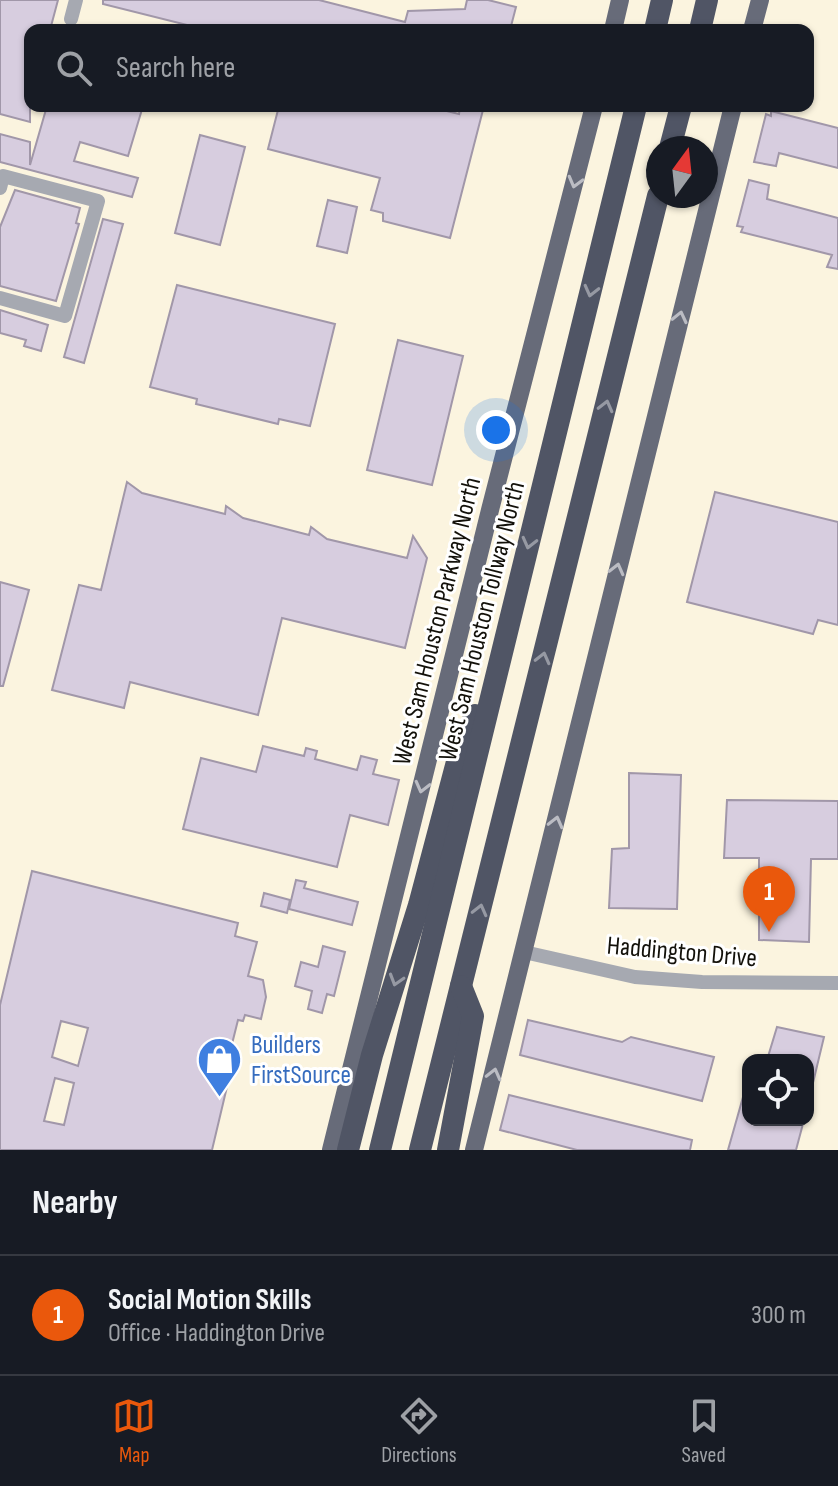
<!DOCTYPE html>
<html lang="en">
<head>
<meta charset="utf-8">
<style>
	:root { --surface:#171b24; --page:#20242c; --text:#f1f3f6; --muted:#9ea1a6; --line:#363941; --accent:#ea580c }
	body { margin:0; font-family:"Sofia Sans Condensed",sans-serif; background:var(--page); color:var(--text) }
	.controls { position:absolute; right:24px; bottom:24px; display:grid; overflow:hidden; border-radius:16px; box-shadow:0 2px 6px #0004 }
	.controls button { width:72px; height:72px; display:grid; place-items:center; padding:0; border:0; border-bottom:2px solid var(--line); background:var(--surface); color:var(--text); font:40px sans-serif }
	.compass { position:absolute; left:646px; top:136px; width:72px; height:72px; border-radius:50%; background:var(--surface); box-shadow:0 2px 6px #0004; rotate:15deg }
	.you { position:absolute; left:496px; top:430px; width:28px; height:28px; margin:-20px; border:6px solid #fff; border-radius:50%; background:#1a73e8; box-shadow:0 0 0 12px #1a73e833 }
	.badge { display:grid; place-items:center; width:52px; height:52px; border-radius:50%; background:var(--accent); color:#fff; font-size:26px; font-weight:700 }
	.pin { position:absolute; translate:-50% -66px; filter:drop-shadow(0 2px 4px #0008) }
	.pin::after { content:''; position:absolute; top:42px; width:28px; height:24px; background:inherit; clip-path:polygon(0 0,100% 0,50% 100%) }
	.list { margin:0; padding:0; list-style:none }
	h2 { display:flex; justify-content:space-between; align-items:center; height:104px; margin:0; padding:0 32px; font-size:34px }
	h2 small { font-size:26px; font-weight:400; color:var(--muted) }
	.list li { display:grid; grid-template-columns:52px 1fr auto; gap:24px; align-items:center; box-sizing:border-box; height:120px; padding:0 32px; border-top:2px solid var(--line) }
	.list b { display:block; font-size:30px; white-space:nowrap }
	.list p { margin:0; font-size:26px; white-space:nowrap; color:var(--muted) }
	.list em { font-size:26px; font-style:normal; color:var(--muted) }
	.icon { flex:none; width:44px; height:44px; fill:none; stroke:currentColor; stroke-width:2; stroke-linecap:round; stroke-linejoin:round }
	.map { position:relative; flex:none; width:838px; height:1150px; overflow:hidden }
	.search { position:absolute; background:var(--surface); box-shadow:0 2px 6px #0004; left:24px; right:24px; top:24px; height:88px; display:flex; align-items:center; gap:20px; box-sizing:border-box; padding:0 28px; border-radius:16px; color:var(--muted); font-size:30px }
	.sheet { height:224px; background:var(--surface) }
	nav { display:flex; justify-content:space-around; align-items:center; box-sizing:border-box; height:112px; border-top:2px solid var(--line); background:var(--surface); font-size:22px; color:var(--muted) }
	nav a { display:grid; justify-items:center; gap:4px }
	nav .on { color:var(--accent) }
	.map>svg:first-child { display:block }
	.building { fill:#d7cddf; stroke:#a197a9; stroke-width:2; fill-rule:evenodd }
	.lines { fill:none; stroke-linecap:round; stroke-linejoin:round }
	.minor { stroke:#a6a9b1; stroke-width:14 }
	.major { stroke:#676b79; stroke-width:18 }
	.highway { stroke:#505565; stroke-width:22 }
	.oneway { stroke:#bbbcc3 }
	.oneway2 { stroke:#9699a3 }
	.labels { text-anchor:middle; stroke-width:6; stroke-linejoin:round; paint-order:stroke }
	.street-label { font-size:26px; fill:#13110a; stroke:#fff }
	.shop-label { font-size:26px; fill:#366cbe; stroke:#fff; text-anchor:start }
</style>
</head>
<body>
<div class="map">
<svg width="838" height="1150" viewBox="0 0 838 1150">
	<rect width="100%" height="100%" fill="#fbf4df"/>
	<!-- building -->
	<g class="building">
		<polygon points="0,0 58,0 50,30 30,30 30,122 0,114"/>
		<polygon points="103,0 319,0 405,22 408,11 465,9 467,0 488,0 516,7 510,30 207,30 103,4"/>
		<polygon points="47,106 143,106 128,156 80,142 74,161 138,178 132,197 0,162 0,134 30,142 30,165"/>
		<polygon points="279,106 426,106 459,114 460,106 484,106 450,238 383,221 383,213 371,210 380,178 268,149"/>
		<polygon points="771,111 838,128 838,168 779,153 776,166 754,162 766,114 771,116"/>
		<polygon points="200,135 245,147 220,245 175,233"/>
		<polygon points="749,180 769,185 767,199 838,218 838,269 827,267 832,255 741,232 743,227 737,226"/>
		<polygon points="15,190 80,208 76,223 79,224 56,301 0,286 0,227"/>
		<polygon points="328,200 357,207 347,253 317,246"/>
		<polygon points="103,219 123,224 84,363 64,357"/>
		<polygon points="177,285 335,324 310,426 279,419 278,424 196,404 197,399 150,387"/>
		<polygon points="0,310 48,325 41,351 24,346 26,340 0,333"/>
		<polygon points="398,340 463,356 432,485 367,470"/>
		<polygon points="127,482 142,493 225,514 226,506 243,518 309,535 311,527 327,539 407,558 413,536 427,558 405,648 282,618 258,715 130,682 124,708 52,690 79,585 101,590"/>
		<polygon points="715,492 838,522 838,625 818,620 813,634 687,602"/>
		<polygon points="0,582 29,590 3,686 0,686"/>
		<polygon points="263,746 304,756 306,748 317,751 315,759 357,770 361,756 377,760 373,774 399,780 388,825 350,815 337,867 183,829 201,758 256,772"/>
		<polygon points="629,773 681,775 677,909 609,908 612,849 629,848"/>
		<polygon points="727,800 838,801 838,859 811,859 809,942 759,940 759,858 724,858"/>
		<path d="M 32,871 L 238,923 L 235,936 L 257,942 L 248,976 L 263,980 L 266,997 L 261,1019 L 245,1015 L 243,1021 L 238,1020 L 225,1072 L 230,1074 L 212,1150 L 0,1150 L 0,1005 ZM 61,1021 L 88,1028 L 78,1066 L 52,1057 ZM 55,1078 L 74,1083 L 64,1125 L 44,1121 Z"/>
		<polygon points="296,880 306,882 304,888 358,902 352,925 289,909"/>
		<polygon points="264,893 290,900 287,913 261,906"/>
		<polygon points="323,946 345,952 334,996 327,994 322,1013 308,1009 312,991 295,986 301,962 318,967"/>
		<polygon points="528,1020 622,1042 631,1037 714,1057 702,1101 520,1055"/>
		<polygon points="777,1027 824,1037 812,1087 808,1087 808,1060 767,1060"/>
		<polygon points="745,1090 748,1090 748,1120 804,1120 796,1150 728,1150"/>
		<polygon points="509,1095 692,1140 690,1150 577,1150 500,1130"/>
	</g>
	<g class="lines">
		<!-- minor -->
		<g class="minor">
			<polyline points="71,19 76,0"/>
			<polyline points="0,188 3,176 98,201 65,316 0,298"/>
			<polyline points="524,952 635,977 702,982 838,983"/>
		</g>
		<!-- major -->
		<g class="major">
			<polyline points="613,30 620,0"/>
			<polyline points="752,30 760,0"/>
			<polyline points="331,1150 490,510 594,106"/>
			<polyline points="474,1150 733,106"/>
		</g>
		<!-- highway -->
		<g class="highway">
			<polyline points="655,30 662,0"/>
			<polyline points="700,30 707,0"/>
			<polyline points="670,148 681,106"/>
			<polyline points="348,1150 372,1055 419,905 458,758 475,715"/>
			<polyline points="380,1150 636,106"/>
			<polyline points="420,1150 658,196"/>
			<polyline points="448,1150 473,1016 461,986"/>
		</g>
	</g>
	<!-- one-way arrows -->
	<defs><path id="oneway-chevron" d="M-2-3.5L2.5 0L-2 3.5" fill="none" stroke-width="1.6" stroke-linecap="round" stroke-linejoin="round" transform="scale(2)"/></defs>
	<g class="oneway">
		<use href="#oneway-chevron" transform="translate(575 182) rotate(105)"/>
		<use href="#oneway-chevron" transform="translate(680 317) rotate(-77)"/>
		<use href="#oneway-chevron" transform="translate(617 569) rotate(-76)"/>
		<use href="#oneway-chevron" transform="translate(422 787) rotate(104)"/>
		<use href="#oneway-chevron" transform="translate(556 822) rotate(-76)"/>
		<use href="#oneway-chevron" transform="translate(494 1074) rotate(-76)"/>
	</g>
	<g class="oneway2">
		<use href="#oneway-chevron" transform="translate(591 291) rotate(104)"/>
		<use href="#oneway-chevron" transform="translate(606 406) rotate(-76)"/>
		<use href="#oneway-chevron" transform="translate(529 543) rotate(104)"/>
		<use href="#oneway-chevron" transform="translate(543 658) rotate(-76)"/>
		<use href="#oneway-chevron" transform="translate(480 910) rotate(-76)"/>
		<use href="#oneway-chevron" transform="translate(396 980) rotate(107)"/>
	</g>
	<!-- icons -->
	<defs>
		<symbol id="shop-pin" viewBox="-11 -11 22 30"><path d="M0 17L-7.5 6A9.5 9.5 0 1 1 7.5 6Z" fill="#3f7fe0" stroke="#fff"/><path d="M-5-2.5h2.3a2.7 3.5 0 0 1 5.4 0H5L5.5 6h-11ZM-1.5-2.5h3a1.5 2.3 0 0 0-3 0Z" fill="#fff"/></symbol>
	</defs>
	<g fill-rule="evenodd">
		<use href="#shop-pin" x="194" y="1034" width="51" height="69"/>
	</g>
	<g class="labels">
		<!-- street labels -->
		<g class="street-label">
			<text transform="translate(436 621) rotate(-76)" y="9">West Sam Houston Parkway North</text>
			<text transform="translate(481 621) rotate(-76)" y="9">West Sam Houston Tollway North</text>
			<text transform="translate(682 951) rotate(5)" y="9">Haddington Drive</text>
		</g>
		<!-- shop labels -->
		<g class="shop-label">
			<text x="251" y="1053">Builders<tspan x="251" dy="30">FirstSource</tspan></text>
		</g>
	</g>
</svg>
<div class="controls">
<button><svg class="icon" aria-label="locate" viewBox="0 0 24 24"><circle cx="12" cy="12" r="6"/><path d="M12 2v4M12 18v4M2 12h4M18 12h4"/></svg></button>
</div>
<svg class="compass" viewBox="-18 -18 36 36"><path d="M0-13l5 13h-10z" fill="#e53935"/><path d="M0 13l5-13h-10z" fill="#9ea1a6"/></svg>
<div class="you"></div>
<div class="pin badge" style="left:769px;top:932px">1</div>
<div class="search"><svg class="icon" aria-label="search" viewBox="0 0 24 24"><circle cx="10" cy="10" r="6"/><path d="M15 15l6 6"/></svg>Search here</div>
</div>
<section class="sheet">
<h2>Nearby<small></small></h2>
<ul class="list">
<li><span class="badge">1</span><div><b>Social Motion Skills</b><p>Office · Haddington Drive</p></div><em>300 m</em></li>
</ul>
</section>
<nav>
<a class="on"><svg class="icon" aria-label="map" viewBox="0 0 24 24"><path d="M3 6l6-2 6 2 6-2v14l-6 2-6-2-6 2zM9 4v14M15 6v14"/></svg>Map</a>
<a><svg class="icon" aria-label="directions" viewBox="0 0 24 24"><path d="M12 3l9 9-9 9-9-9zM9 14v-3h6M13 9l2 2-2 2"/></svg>Directions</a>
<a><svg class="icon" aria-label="saved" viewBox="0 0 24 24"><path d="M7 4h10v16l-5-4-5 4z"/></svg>Saved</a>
</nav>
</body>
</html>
